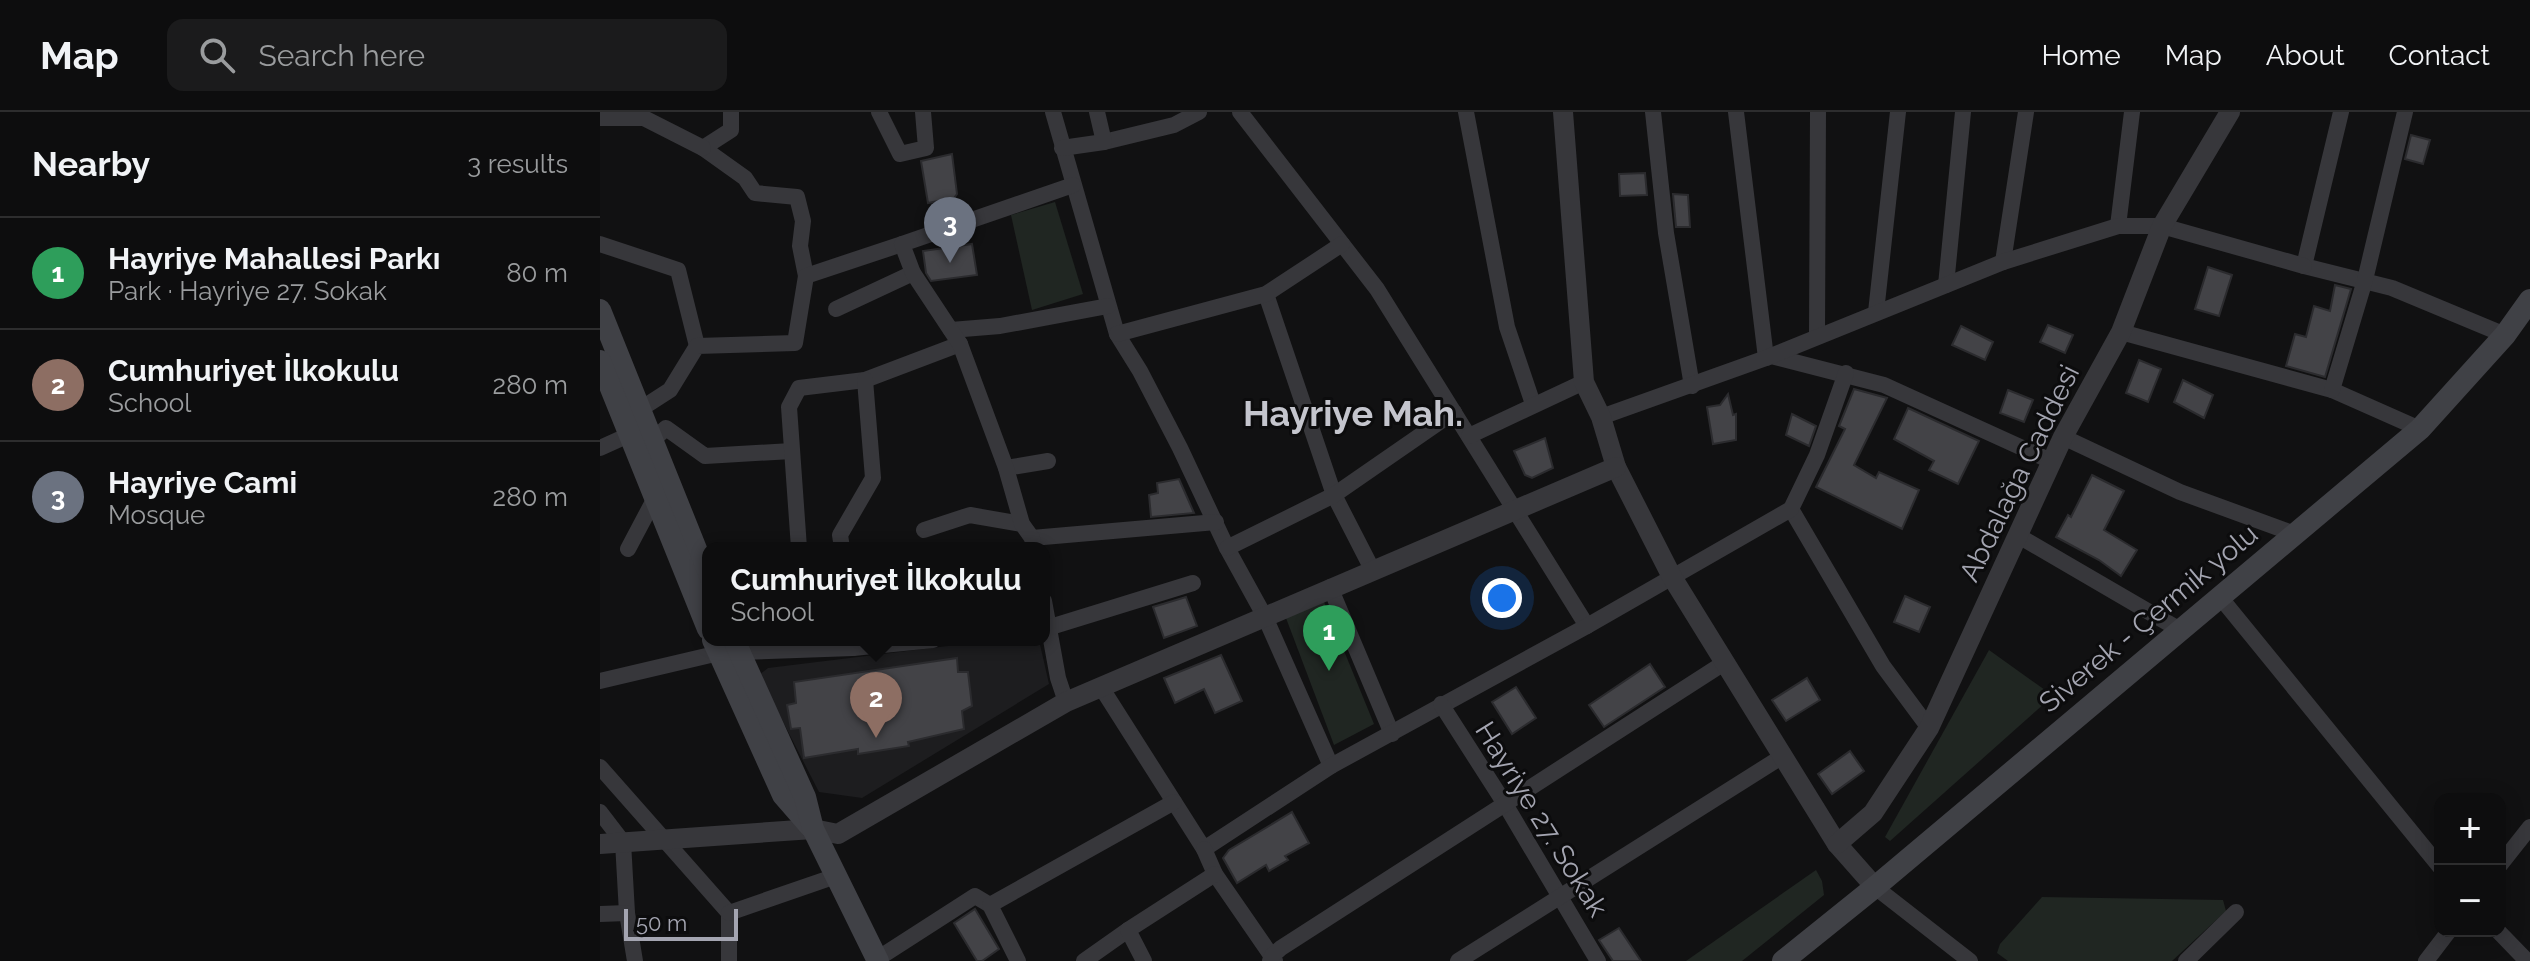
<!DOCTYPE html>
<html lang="en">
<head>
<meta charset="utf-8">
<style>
	:root { --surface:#0d0d0e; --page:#1b1b1c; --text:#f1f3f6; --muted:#9a9c9e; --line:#2d2d2e; --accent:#d8c342 }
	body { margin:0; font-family:Raleway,sans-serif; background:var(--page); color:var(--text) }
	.controls { position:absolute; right:24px; bottom:24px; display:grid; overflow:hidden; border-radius:16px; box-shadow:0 4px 20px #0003 }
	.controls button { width:72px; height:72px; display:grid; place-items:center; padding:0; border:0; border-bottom:2px solid var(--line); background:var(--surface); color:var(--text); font:40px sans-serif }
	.scale { position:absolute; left:24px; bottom:20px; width:114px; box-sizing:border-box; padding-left:8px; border:4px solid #a4a5b1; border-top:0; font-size:22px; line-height:28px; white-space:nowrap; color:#a4a5b1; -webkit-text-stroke:6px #0c0c0d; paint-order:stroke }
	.you { position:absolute; left:902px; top:486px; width:28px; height:28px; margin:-20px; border:6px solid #fff; border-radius:50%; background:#1a73e8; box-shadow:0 0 0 12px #1a73e833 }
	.badge { display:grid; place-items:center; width:52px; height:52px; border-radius:50%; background:var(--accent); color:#fff; font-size:26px; font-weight:700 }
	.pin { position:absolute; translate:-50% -66px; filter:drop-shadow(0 2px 4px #0008) }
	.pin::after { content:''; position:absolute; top:42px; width:28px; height:24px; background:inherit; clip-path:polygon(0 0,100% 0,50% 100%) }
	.popup { position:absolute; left:102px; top:430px; width:348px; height:104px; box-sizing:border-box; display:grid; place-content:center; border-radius:16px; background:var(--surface); filter:drop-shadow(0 2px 6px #0005); font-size:26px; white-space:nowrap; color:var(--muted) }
	.popup b { font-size:30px; color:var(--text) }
	.popup::after { content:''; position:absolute; left:50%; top:100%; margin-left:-16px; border:16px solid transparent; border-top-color:var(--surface) }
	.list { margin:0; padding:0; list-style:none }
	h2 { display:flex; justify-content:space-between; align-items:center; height:104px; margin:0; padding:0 32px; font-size:34px }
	h2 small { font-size:26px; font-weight:400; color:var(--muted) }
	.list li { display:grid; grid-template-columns:52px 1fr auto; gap:24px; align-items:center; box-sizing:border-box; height:112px; padding:0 32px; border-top:2px solid var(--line) }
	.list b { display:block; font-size:30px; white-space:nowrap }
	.list p { margin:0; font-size:26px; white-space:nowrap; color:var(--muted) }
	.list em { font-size:26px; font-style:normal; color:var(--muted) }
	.icon { flex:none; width:44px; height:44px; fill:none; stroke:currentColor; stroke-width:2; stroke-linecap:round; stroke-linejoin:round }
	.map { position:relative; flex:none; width:1930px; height:849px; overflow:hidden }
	header { display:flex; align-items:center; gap:48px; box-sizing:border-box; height:112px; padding:0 40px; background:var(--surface); border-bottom:2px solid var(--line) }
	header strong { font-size:38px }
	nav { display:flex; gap:44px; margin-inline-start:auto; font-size:28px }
	.search { width:560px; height:72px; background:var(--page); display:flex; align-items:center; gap:20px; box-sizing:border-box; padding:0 28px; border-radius:16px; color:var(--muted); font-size:30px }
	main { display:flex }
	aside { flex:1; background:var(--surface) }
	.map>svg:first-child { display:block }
	.built { fill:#1d1d1f }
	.green { fill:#202622 }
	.building { fill:#434347; stroke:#2b2b2e; stroke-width:2 }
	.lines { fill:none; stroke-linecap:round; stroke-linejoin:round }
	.minor { stroke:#37373b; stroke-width:16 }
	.tertiary { stroke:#37373b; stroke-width:20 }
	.secondary { stroke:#404146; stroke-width:22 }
	.labels { text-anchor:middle; stroke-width:6; stroke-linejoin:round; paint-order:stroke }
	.street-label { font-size:28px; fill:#a4a5b1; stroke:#0c0c0d }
	.district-label { font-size:36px; font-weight:bold; fill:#c4c5cd; stroke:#0c0c0d }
</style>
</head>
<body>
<header>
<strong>Map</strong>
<div class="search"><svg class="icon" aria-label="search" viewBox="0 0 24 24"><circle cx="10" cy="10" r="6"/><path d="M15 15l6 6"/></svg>Search here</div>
<nav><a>Home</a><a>Map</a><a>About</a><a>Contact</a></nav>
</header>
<main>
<aside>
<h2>Nearby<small>3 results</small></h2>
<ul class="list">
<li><span class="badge" style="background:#2e9e5b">1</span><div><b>Hayriye Mahallesi Parkı</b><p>Park · Hayriye 27. Sokak</p></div><em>80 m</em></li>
<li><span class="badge" style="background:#8d6e63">2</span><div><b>Cumhuriyet İlkokulu</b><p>School</p></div><em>280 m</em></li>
<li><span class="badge" style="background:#6b7280">3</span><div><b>Hayriye Cami</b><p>Mosque</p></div><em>280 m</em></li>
</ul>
</aside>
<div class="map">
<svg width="1930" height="849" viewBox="0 0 1930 849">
	<rect width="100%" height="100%" fill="#111112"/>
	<!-- built -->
	<polygon class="built" points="397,528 439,528 449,572 262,686 219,680 159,563 168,556"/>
	<!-- green -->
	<g class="green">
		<polygon points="455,90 483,182 432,198 411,103"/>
		<polygon points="724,490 774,612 734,633 686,506"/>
		<polygon points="1389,538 1445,578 1445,591 1290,729 1285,725"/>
		<polygon points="1216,758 1222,769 1224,783 1142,849 1086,849"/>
		<polygon points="1442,785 1623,788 1626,799 1572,849 1408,849 1397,841 1400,832"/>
	</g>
	<!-- building -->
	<g class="building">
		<polygon points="1811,23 1830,28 1823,52 1805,47"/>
		<polygon points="352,42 357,82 354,86 328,91 321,49"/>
		<polygon points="1045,61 1047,83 1020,84 1019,62"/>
		<polygon points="1073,82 1088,83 1090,115 1076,115"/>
		<polygon points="372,132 377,163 331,169 326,161 323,139"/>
		<polygon points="1608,155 1632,163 1619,204 1595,197"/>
		<polygon points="1735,173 1751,177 1725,265 1686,254 1695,222 1706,225 1714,194 1730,199"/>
		<polygon points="1448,213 1473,223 1465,241 1440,230"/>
		<polygon points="1361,214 1393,230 1385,248 1352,233"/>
		<polygon points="1539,248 1561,257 1548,290 1526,281"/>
		<polygon points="1583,268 1613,283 1604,306 1574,290"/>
		<polygon points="1254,277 1287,286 1254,353 1276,366 1279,360 1319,378 1302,417 1216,375 1245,317 1239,314"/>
		<polygon points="1408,278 1433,288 1424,310 1400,301"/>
		<polygon points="1128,282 1133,303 1136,302 1136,328 1113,332 1107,295 1120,293"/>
		<polygon points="1308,296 1379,329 1358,372 1329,358 1334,349 1294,327"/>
		<polygon points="1192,302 1216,314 1209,334 1186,323"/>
		<polygon points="945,326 953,356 932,366 925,363 914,339"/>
		<polygon points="1492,363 1524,379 1504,418 1537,438 1521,464 1499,448 1456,425 1468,403 1471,405"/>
		<polygon points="579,367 594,401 551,405 549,383 558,381 557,371"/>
		<polygon points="1305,484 1330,495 1319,520 1294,510"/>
		<polygon points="586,485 597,514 564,526 553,495"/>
		<polygon points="621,543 642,589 615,601 604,577 575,591 564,566"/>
		<polygon points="357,546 358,560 368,560 372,594 362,599 364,617 308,630 309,634 258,642 258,637 204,646 200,616 191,617 187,593 196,591 194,570"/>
		<polygon points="1050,552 1065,575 1004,615 989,593"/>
		<polygon points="1207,566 1220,588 1186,609 1172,588"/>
		<polygon points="916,575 936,606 912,622 892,590"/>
		<polygon points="1250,639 1264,659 1232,682 1218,662"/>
		<polygon points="692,700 709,731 685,744 688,748 669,759 666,753 637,771 623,746 629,738"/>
		<polygon points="375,797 399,837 382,849 377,849 354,811"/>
		<polygon points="1019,816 1041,849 1013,849 999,828"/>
	</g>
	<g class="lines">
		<!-- minor -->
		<g class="minor">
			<polyline points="131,0 131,18 103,36 145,66 155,81 197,85 203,109 200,134 206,164"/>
			<polyline points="279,0 300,42 326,36 323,0"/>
			<polyline points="453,0 517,222 540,259 580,336 627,436 665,505 731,654"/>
			<polyline points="640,0 777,177 987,514"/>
			<polyline points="866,0 907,215 933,292"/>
			<polyline points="1053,0 1066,121 1092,274"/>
			<polyline points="1136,0 1166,246"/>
			<polyline points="1741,0 1704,154 1792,176 1905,223"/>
			<polyline points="0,6 44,6 103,36"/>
			<polyline points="504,30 574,13 599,0"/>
			<polyline points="462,36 504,30 497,0"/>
			<polyline points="1518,114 1532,0"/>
			<polyline points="0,132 78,158 97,234"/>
			<polyline points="1403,150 1426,0"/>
			<polyline points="1346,173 1363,0"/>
			<polyline points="666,182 734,383 772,457"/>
			<polyline points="236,197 313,161"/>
			<polyline points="1276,200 1298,0"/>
			<polyline points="351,218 400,214 508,194"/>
			<polyline points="1521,220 1732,278 1820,317"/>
			<polyline points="517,222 666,182 742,132"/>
			<polyline points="1217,224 1218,0"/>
			<polyline points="1171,244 1284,273 1451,349"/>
			<polyline points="1732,278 1765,168 1805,0"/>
			<polyline points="39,298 70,278 97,234 195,231 206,164 302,132"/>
			<polyline points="1001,305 1166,246 1403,150 1518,114 1562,114 1704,154"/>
			<polyline points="869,324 984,270"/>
			<polyline points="1463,325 1580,380 1695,422"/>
			<polyline points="53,328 66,316 105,344 192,339"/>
			<polyline points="0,336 31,322"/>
			<polyline points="406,356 448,349"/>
			<polyline points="1191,397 1283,554 1329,616"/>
			<polyline points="324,418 370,403 422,412"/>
			<polyline points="1417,423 1580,518"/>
			<polyline points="432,426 616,410"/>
			<polyline points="199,436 189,295 199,276 265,268 360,232"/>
			<polyline points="242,436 240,423 273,366 265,268"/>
			<polyline points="434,436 432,426 422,412 406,356 360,232 313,161 302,132 473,73"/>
			<polyline points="627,436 734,383 854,300"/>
			<polyline points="28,437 56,384"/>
			<polyline points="730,475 792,622"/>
			<polyline points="1620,485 1840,755"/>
			<polyline points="444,489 458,566 466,590"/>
			<polyline points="444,517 593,471"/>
			<polyline points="253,536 333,528"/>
			<polyline points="139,540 253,536 252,528"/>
			<polyline points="0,569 119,541"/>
			<polyline points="501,575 604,737 731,654 987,514 1191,397 1217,343 1246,261"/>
			<polyline points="841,592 905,692 998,849"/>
			<polyline points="0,655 129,801 129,849"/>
			<polyline points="0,700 23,730 27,801 35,849"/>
			<polyline points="604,737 615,762 675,849"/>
			<polyline points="1900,753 1930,715"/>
			<polyline points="1275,775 1370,849"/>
			<polyline points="129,801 236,764"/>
			<polyline points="0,802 27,801"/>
			<polyline points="1898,819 1927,849"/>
			<polyline points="274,849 375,784 390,793"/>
			<polyline points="418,849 390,793 574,690"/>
			<polyline points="484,849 528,818"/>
			<polyline points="544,849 528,818 615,762"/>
			<polyline points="670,849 672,844 681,836 1124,551"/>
			<polyline points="858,849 1183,644"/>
			<polyline points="1586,849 1636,800"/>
			<polyline points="1826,849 1849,819"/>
		</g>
		<!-- tertiary -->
		<g class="tertiary">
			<polyline points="963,0 984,270 1001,305 1016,355 1072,465 1237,732 1275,775"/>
			<polyline points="0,732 213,717 238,722 466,590 1016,355"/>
			<polyline points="1237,732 1273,701 1329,616 1463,325 1521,220 1562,114 1630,0"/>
		</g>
		<!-- secondary -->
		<g class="secondary">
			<polyline points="0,198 108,467"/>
			<polyline points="0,249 108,517"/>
			<polyline points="113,528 183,683 210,714"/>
			<polyline points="134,528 205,685 213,717 278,849"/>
			<polyline points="1183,849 1275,775 1820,317 1905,223 1930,188"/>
		</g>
	</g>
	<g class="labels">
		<!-- street labels -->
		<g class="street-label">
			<text transform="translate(1419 361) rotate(-64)" y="10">Abdalağa Caddesi</text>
			<text transform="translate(1548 506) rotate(-40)" y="10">Siverek - Çermik yolu</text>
			<text transform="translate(942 707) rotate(58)" y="10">Hayriye 27. Sokak</text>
		</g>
		<!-- district labels -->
		<g class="district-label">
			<text x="753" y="314">Hayriye Mah.</text>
		</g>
	</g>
</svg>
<div class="controls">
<button>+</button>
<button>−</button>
</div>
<div class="scale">50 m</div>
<div class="you"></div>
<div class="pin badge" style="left:729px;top:559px;background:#2e9e5b">1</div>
<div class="pin badge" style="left:276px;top:626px;background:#8d6e63">2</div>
<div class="popup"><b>Cumhuriyet İlkokulu</b>School</div>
<div class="pin badge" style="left:350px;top:151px;background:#6b7280">3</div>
</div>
</main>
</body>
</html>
